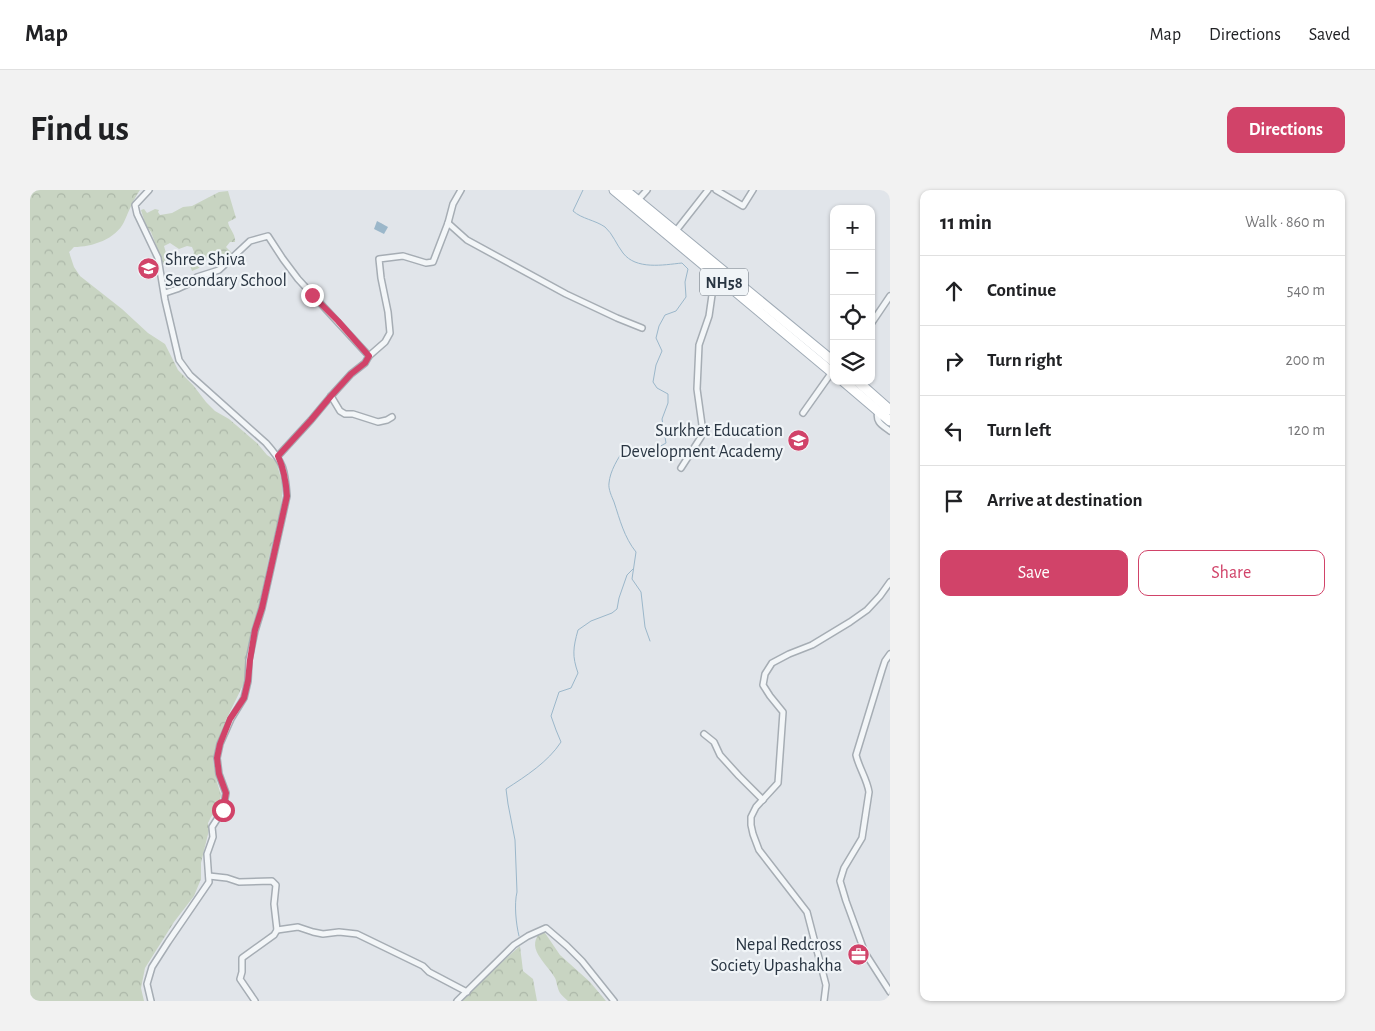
<!DOCTYPE html>
<html lang="en">
<head>
<meta charset="utf-8">
<style>
	:root { --surface:#fff; --page:#f2f2f2; --text:#202124; --muted:#757577; --line:#e0e0e0; --accent:#d14369 }
	body { margin:0; font-family:"Alegreya Sans",sans-serif; background:var(--page); color:var(--text) }
	.controls { position:absolute; right:15px; top:15px; display:grid; overflow:hidden; border-radius:10px; box-shadow:0 1px 4px #0004 }
	.controls button { width:45px; height:45px; display:grid; place-items:center; padding:0; border:0; border-bottom:1px solid var(--line); background:var(--surface); color:var(--text); font:25px sans-serif }
	.stop { position:absolute; width:15px; height:15px; margin:-11px; border:4px solid #d14369; border-radius:50%; background:#fff }
	.stop.end { background:#d14369; border-color:#fff; box-shadow:0 1px 5px #0008 }
	.list { margin:0; padding:0; list-style:none }
	h2 { display:flex; justify-content:space-between; align-items:center; height:65px; margin:0; padding:0 20px; font-size:21px }
	h2 small { font-size:16px; font-weight:400; color:var(--muted) }
	.list li { display:grid; grid-template-columns:32px 1fr auto; gap:15px; align-items:center; box-sizing:border-box; height:70px; padding:0 20px; border-top:1px solid var(--line) }
	.list b { display:block; font-size:19px; white-space:nowrap }
	.list em { font-size:16px; font-style:normal; color:var(--muted) }
	.actions { display:flex; gap:10px; padding:15px 20px }
	.actions a { flex:1; padding:11px 0; border:1px solid var(--accent); border-radius:10px; text-align:center; font-size:18px; color:var(--accent) }
	.actions .main { background:var(--accent); color:#fff }
	.icon { flex:none; width:28px; height:28px; fill:none; stroke:currentColor; stroke-width:2; stroke-linecap:round; stroke-linejoin:round }
	.map { position:relative; flex:none; width:860px; height:811px; overflow:hidden; border-radius:10px }
	header { display:flex; align-items:center; gap:30px; box-sizing:border-box; height:70px; padding:0 25px; background:var(--surface); border-bottom:1px solid var(--line) }
	header strong { font-size:24px }
	nav { display:flex; gap:28px; margin-inline-start:auto; font-size:18px }
	.intro { display:flex; align-items:center; justify-content:space-between; box-sizing:border-box; height:120px; padding:0 30px }
	h1 { margin:0; font-size:35px }
	.button { padding:12px 22px; border-radius:10px; background:var(--accent); color:#fff; font-size:18px; font-weight:700 }
	main { display:flex; gap:30px; padding:0 30px }
	aside { flex:1; background:var(--surface); border-radius:10px; box-shadow:0 1px 4px #0004 }
	.map>svg:first-child { display:block }
	.forest { fill:url(#forest-crowns) }
	.water { fill:url(#water-waves) }
	.lines { fill:none; stroke-linecap:round; stroke-linejoin:round }
	.stream { stroke:#9bb7ca; stroke-width:1 }
	.street-casing { stroke:#a6adb4; stroke-width:8 }
	.primary-casing { stroke:#a0abb6; stroke-width:11 }
	.street { stroke:#f3f6f8; stroke-width:5 }
	.primary { stroke:#fff; stroke-width:9 }
	.route { stroke:#d14369; stroke-width:6 }
	.labels { text-anchor:middle; stroke-width:4.5; stroke-linejoin:round; paint-order:stroke }
	.shield { fill:#f0f4f7; stroke:#656e78; stroke-width:1 }
	.shield-label { font-size:16px; font-weight:bold; fill:#293542 }
	.poi-label { font-size:18px; fill:#293542; stroke:#f0f4f7; text-anchor:end }
</style>
</head>
<body>
<header>
<strong>Map</strong>
<nav><a>Map</a><a>Directions</a><a>Saved</a></nav>
</header>
<div class="intro"><h1>Find us</h1><a class="button">Directions</a></div>
<main>
<div class="map">
<svg width="860" height="811" viewBox="0 0 860 811">
	<defs>
		<pattern id="forest-crowns" width="20" height="18" patternUnits="userSpaceOnUse" patternTransform="scale(1.25)"><rect width="20" height="18" fill="#c8d4c2"/><path d="M2 6a3 3 0 1 1 6 0M12 15a3 3 0 1 1 6 0" fill="none" stroke="#acb7a8"/></pattern>
		<pattern id="water-waves" width="16" height="10" patternUnits="userSpaceOnUse" patternTransform="scale(1.25)"><rect width="16" height="10" fill="#9bb7ca"/><path d="M0 5q4-4 8 0t8 0" fill="none" stroke="#7e96a6"/></pattern>
	</defs>
	<rect width="100%" height="100%" fill="#e1e5ea"/>
	<!-- forest -->
	<g class="forest">
		<path d="M 0,0 L 110,0 C 103,10 99,21 94,32 C 86,49 62,57 44,57 L 39,62 L 44,77 L 50,86 L 92,119 L 118,143 L 135,154 L 148,180 L 163,195 L 176,212 L 185,221 L 199,229 L 227,253 L 237,265 L 246,271 L 252,292 L 252,307 L 250,323 L 239,367 L 228,422 L 219,456 L 215,491 L 196,530 L 183,571 L 187,592 L 191,605 L 188,619 L 181,627 L 178,633 L 179,640 L 171,673 L 171,689 L 164,706 L 144,732 L 115,778 L 111,798 L 114,811 L 0,811 Z"/>
		<path d="M 198,1 L 206,28 L 198,32 C 199,39 206,44 205,52 L 200,52 L 196,57 L 203,64 L 195,70 L 190,62 L 187,60 L 173,70 L 169,78 L 162,81 L 160,76 L 164,62 L 162,57 L 157,56 L 149,59 L 140,53 L 134,56 L 138,70 L 136,74 L 133,74 L 121,42 L 116,36 L 111,20 L 114,19 L 117,23 L 125,19 L 129,20 L 128,22 L 130,25 L 142,23 L 153,17 L 162,16 L 189,2 Z"/>
		<path d="M 513,740 L 530,765 L 560,792 L 576,811 L 538,811 C 535,808 532,806 530,803 C 527,798 527,792 525,788 C 516,772 493,757 513,740 Z"/>
		<polygon points="490,756 493,781 503,789 507,811 432,811 444,797 475,769"/>
	</g>
	<!-- water -->
	<polygon class="water" points="347,31 358,37 354,44 344,39"/>
	<g class="lines">
		<!-- stream -->
		<g class="stream">
			<path d="M 553,0 L 543,21 C 552,29 565,30 575,37 C 583,44 586,54 593,63 C 606,80 633,75 652,73 L 658,79 L 655,92 L 656,107 L 646,121 L 635,125 L 629,136 L 626,148 L 632,161 L 626,175 L 623,192 L 627,198 L 638,204 L 638,213 L 632,229 L 636,253 L 627,258 L 595,258 C 588,268 580,281 579,293 C 578,299 582,307 584,312 C 590,330 594,347 606,362 L 602,389 L 611,402 L 615,437 L 620,451"/>
			<path d="M 489,746 C 486,734 484,714 487,702 L 485,650 L 478,614 L 476,599 C 496,586 518,572 531,552 L 526,540 L 521,526 L 529,502 L 541,498 L 548,483 C 542,466 543,458 548,440 L 561,431 L 582,423 L 587,419 L 589,408 L 597,385 L 603,379"/>
		</g>
		<defs>
			<g id="street">
				<path d="M 119,0 L 105,15 L 107,24 L 128,68 L 135,110 L 149,170 L 160,185 L 236,253 C 254,273 255,280 257,306 L 232,418 L 225,441 L 219,470 L 218,491 L 214,508 L 201,529 L 190,554 L 187,568 L 189,584 L 196,603 L 193,620 L 182,637 L 183,647 L 177,664 L 179,692 L 138,752 L 122,777 L 117,794 L 121,811"/>
				<polyline points="686,0 713,16 723,0"/>
				<polyline points="608,10 617,0"/>
				<polyline points="418,33 437,50 536,104 587,128 612,138"/>
				<polyline points="645,42 678,0"/>
				<polyline points="135,103 147,99 160,93 167,87 189,80 220,51 238,46 253,69 268,89 339,166"/>
				<polyline points="841,134 860,106"/>
				<polyline points="301,206 310,221 315,224 323,224 348,232 357,230 362,227"/>
				<path d="M 848,221 C 845,232 852,235 860,241"/>
				<polyline points="773,223 802,182"/>
				<polyline points="248,266 281,230 301,206 321,184 335,173 339,166 355,152 360,143 358,122 351,88 349,69 373,66 396,73 403,72 418,33 423,14 431,0"/>
				<polyline points="651,278 671,247 672,235 667,199 669,155 679,126 682,105 682,93 689,88"/>
				<path d="M 860,464 L 855,471 L 852,480 L 826,565 C 829,578 837,589 839,602 L 832,648 L 814,678 L 810,691 L 816,711 L 835,763 L 860,802"/>
				<polyline points="674,544 684,552 690,565 709,586 733,610"/>
				<polyline points="179,686 197,688 209,692 242,691 246,695 244,714 247,740 244,745 212,768 212,782 210,789 225,811"/>
				<polyline points="247,740 268,737 283,742 293,744 309,742 327,744 393,776 399,782 437,802"/>
				<polyline points="427,811 484,755 498,746 516,738 537,756 552,771 584,811"/>
				<polyline points="794,811 796,795 777,722 729,660 723,644 721,635 721,627 726,617 748,593 753,522 740,506 733,495 735,484 742,473 759,464 782,455 820,432 837,420 850,406 860,392"/>
			</g>
			<g id="primary">
				<polyline points="584,0 804,184"/>
				<polyline points="595,0 804,172"/>
				<polyline points="813,191 860,231"/>
				<polyline points="827,191 860,220"/>
			</g>
		</defs>
		<!-- street casing -->
		<use href="#street" class="street-casing"/>
		<!-- primary casing -->
		<use href="#primary" class="primary-casing"/>
		<!-- street -->
		<use href="#street" class="street"/>
		<!-- primary -->
		<use href="#primary" class="primary"/>
	</g>
	<g class="lines">
		<!-- route -->
		<path class="route" d="M 193,620 L 196,603 L 189,584 L 187,568 L 190,554 L 200,529 L 214,508 L 218,491 L 220,470 L 225,440 L 232,418 L 257,306 C 256,291 254,279 248,266 L 281,230 L 301,206 L 321,184 L 335,173 L 339,166 L 308,131 L 282,105"/>
	</g>
	<!-- icons -->
	<defs>
		<symbol id="school-disc" viewBox="-11 -11 22 22"><circle r="9.5" fill="#d14369" stroke="#f0f4f7"/><path d="M0-5L7-2L0 1L-7-2ZM-4 1L0 2.5L4 1V4Q0 6-4 4Z" fill="#fff"/></symbol>
		<symbol id="office-disc" viewBox="-11 -11 22 22"><circle r="9.5" fill="#d14369" stroke="#f0f4f7"/><path d="M-6-3h4V-5.5h4V-3h4V5H-6ZM-1-4.5V-3h2v-1.5ZM-6 0V1H6V0Z" fill="#fff"/></symbol>
	</defs>
	<g fill-rule="evenodd">
		<use href="#school-disc" x="106" y="66" width="25" height="25"/>
		<use href="#school-disc" x="756" y="238" width="25" height="25"/>
		<use href="#office-disc" x="816" y="752" width="25" height="25"/>
	</g>
	<g class="labels">
		<!-- shield labels -->
		<rect class="shield" x="670" y="78.5" width="48" height="27" rx="4"/>
		<g class="shield-label">
			<text x="694" y="98">NH58</text>
		</g>
		<!-- poi labels -->
		<g class="poi-label">
			<text x="135" y="75" text-anchor="start">Shree Shiva<tspan x="135" dy="21">Secondary School</tspan></text>
			<text x="753" y="246">Surkhet Education<tspan x="753" dy="21">Development Academy</tspan></text>
			<text x="812" y="760">Nepal Redcross<tspan x="812" dy="21">Society Upashakha</tspan></text>
		</g>
	</g>
</svg>
<div class="controls">
<button>+</button>
<button>−</button>
<button><svg class="icon" aria-label="locate" viewBox="0 0 24 24"><circle cx="12" cy="12" r="6"/><path d="M12 2v4M12 18v4M2 12h4M18 12h4"/></svg></button>
<button><svg class="icon" aria-label="layers" viewBox="0 0 24 24"><path d="M12 4l9 5-9 5-9-5zM3 14l9 5 9-5"/></svg></button>
</div>
<div class="stop" style="left:193px;top:620px"></div>
<div class="stop end" style="left:282px;top:105px"></div>
</div>
<aside>
<h2>11 min<small>Walk · 860 m</small></h2>
<ul class="list">
<li><svg class="icon" aria-label="ahead" viewBox="0 0 24 24"><path d="M12 20V5M6 11l6-6 6 6"/></svg><div><b>Continue</b></div><em>540 m</em></li>
<li><svg class="icon" aria-label="right" viewBox="0 0 24 24"><path d="M7 20v-9h11M14 6l5 5-5 5"/></svg><div><b>Turn right</b></div><em>200 m</em></li>
<li><svg class="icon" aria-label="left" viewBox="0 0 24 24"><path d="M17 20v-9H6M10 6l-5 5 5 5"/></svg><div><b>Turn left</b></div><em>120 m</em></li>
<li><svg class="icon" aria-label="arrive" viewBox="0 0 24 24"><path d="M6 21V4h12l-3 4 3 4H6"/></svg><div><b>Arrive at destination</b></div></li>
</ul>
<div class="actions"><a class="main">Save</a><a>Share</a></div>
</aside>
</main>
</body>
</html>
